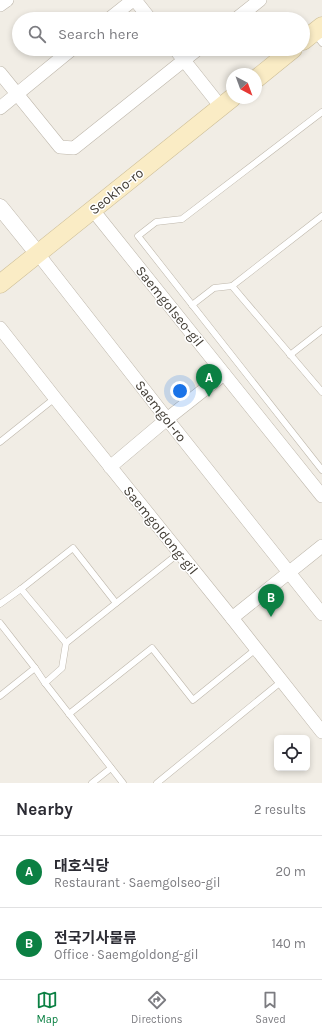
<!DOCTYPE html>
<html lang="en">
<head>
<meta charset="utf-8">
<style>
	:root { --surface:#fff; --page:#f7f7f7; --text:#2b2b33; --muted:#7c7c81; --line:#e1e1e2; --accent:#0b8043 }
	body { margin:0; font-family:Karla,"Noto Sans KR",sans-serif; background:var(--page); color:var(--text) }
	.controls { position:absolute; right:12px; bottom:12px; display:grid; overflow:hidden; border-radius:6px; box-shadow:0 2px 6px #0003 }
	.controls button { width:36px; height:36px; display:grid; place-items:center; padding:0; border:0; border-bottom:1px solid var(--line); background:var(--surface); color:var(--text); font:20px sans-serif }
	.compass { position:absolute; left:226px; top:68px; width:36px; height:36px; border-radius:50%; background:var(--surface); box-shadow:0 2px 6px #0003; rotate:139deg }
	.you { position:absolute; left:180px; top:391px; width:14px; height:14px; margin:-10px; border:3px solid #fff; border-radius:50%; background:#1a73e8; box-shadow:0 0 0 6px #1a73e833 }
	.badge { display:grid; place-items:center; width:26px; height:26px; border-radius:50%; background:var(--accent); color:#fff; font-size:13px; font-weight:700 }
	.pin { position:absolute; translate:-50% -33px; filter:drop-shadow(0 1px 2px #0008) }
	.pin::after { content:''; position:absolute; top:21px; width:14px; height:12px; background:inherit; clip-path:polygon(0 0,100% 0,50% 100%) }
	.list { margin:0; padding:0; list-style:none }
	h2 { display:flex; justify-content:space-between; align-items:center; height:52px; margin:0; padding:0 16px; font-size:17px }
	h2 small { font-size:13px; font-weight:400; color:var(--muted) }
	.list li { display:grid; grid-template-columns:26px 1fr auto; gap:12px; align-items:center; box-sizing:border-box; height:72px; padding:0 16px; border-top:1px solid var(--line) }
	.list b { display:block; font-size:15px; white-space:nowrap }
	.list p { margin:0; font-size:13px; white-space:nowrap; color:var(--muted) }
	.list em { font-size:13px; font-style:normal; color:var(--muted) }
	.icon { flex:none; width:22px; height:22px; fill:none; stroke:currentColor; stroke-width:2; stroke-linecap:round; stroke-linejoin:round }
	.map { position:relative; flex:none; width:322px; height:783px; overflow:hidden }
	.search { position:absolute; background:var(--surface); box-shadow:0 2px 6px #0003; left:12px; right:12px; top:12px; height:44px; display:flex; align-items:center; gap:10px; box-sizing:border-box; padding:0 14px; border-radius:22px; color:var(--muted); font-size:15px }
	.sheet { height:196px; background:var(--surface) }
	nav { display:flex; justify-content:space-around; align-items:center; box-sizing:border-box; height:56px; border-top:1px solid var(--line); background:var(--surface); font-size:11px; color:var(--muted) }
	nav a { display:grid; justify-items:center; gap:2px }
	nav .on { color:var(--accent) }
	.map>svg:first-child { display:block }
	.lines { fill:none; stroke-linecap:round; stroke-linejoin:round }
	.service-casing { stroke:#beb7ab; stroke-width:7 }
	.minor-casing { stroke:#beb7ab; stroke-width:14 }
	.tertiary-casing { stroke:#beb7ab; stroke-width:17 }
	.secondary-casing { stroke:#cdbe97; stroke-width:19 }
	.service { stroke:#fff; stroke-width:6 }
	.minor { stroke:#fff; stroke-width:13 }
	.tertiary { stroke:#fff; stroke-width:16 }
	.secondary { stroke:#faecc5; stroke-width:18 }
	.labels { text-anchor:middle; stroke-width:3; stroke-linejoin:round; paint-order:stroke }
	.street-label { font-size:14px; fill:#423d35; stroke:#fff }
</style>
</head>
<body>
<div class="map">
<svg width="322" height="783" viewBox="0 0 322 783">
	<rect width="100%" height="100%" fill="#f1ede5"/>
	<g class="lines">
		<defs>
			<g id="service">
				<polyline points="315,34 322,43"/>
				<polyline points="322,112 182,219 156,222 138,236 322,470"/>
				<polyline points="232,286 322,216"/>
				<polyline points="192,305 214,288 232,286 322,392"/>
				<polyline points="290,355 322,330"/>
				<polyline points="0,442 55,398"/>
				<polyline points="21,589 73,548 116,603"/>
				<polyline points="0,604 21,589 66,643"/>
				<polyline points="0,623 35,668 45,683 123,783"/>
				<polyline points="45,683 62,668 66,643 179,553"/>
				<polyline points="0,696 35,668"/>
				<polyline points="69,714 152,648 193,700 256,649"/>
				<polyline points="92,783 111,768"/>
				<polyline points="157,783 282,681"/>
			</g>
			<g id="minor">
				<polyline points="135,0 150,19"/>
				<polyline points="0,5 7,0"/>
				<polyline points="109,19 133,0"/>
				<polyline points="236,19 260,0"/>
				<polyline points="175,49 221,107"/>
				<polyline points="0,73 60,147 74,148 198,49"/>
				<polyline points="0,108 72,49"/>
				<polyline points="92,209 322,496"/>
				<polyline points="38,254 167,419 322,614"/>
				<polyline points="0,328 55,398 232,618 322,732"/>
				<polyline points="110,467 167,419 224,374"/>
				<polyline points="232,618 322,546"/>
			</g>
			<polyline id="tertiary" points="0,207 38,254"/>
			<g id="secondary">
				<polyline points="303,41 322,26"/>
				<polyline points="256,79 293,49"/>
				<polyline points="0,284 232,98"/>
			</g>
		</defs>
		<!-- service casing -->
		<use href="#service" class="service-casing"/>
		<!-- minor casing -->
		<use href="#minor" class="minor-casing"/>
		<!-- tertiary casing -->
		<use href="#tertiary" class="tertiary-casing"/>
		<!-- secondary casing -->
		<use href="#secondary" class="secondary-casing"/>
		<!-- service -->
		<use href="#service" class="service"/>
		<!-- minor -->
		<use href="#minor" class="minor"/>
		<!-- tertiary -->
		<use href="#tertiary" class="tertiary"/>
		<!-- secondary -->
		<use href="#secondary" class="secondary"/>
	</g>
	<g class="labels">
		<!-- street labels -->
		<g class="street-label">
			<text transform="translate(116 191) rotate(-39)" y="5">Seokho-ro</text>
			<text transform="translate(170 306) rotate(51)" y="5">Saemgolseo-gil</text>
			<text transform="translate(161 411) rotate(52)" y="5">Saemgol-ro</text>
			<text transform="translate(161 530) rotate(51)" y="5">Saemgoldong-gil</text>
		</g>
	</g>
</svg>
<div class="controls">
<button><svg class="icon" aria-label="locate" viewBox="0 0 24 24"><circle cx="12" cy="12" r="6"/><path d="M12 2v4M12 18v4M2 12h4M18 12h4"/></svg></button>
</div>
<svg class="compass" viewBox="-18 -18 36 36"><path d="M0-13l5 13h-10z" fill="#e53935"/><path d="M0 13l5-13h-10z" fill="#7c7c81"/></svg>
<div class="you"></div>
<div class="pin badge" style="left:209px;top:397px">A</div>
<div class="pin badge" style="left:271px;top:617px">B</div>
<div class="search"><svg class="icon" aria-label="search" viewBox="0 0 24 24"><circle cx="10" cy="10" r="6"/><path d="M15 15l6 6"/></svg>Search here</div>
</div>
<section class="sheet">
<h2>Nearby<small>2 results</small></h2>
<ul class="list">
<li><span class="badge">A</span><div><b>대호식당</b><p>Restaurant · Saemgolseo-gil</p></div><em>20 m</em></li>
<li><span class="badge">B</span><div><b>전국기사물류</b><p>Office · Saemgoldong-gil</p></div><em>140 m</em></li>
</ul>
</section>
<nav>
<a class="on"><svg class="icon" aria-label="map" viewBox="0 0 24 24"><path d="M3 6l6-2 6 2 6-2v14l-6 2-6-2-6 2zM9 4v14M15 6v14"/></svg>Map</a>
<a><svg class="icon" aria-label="directions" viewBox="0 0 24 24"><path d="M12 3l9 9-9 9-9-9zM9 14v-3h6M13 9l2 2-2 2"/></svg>Directions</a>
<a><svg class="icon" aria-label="saved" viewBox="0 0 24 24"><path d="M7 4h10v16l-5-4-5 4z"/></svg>Saved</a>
</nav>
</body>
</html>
